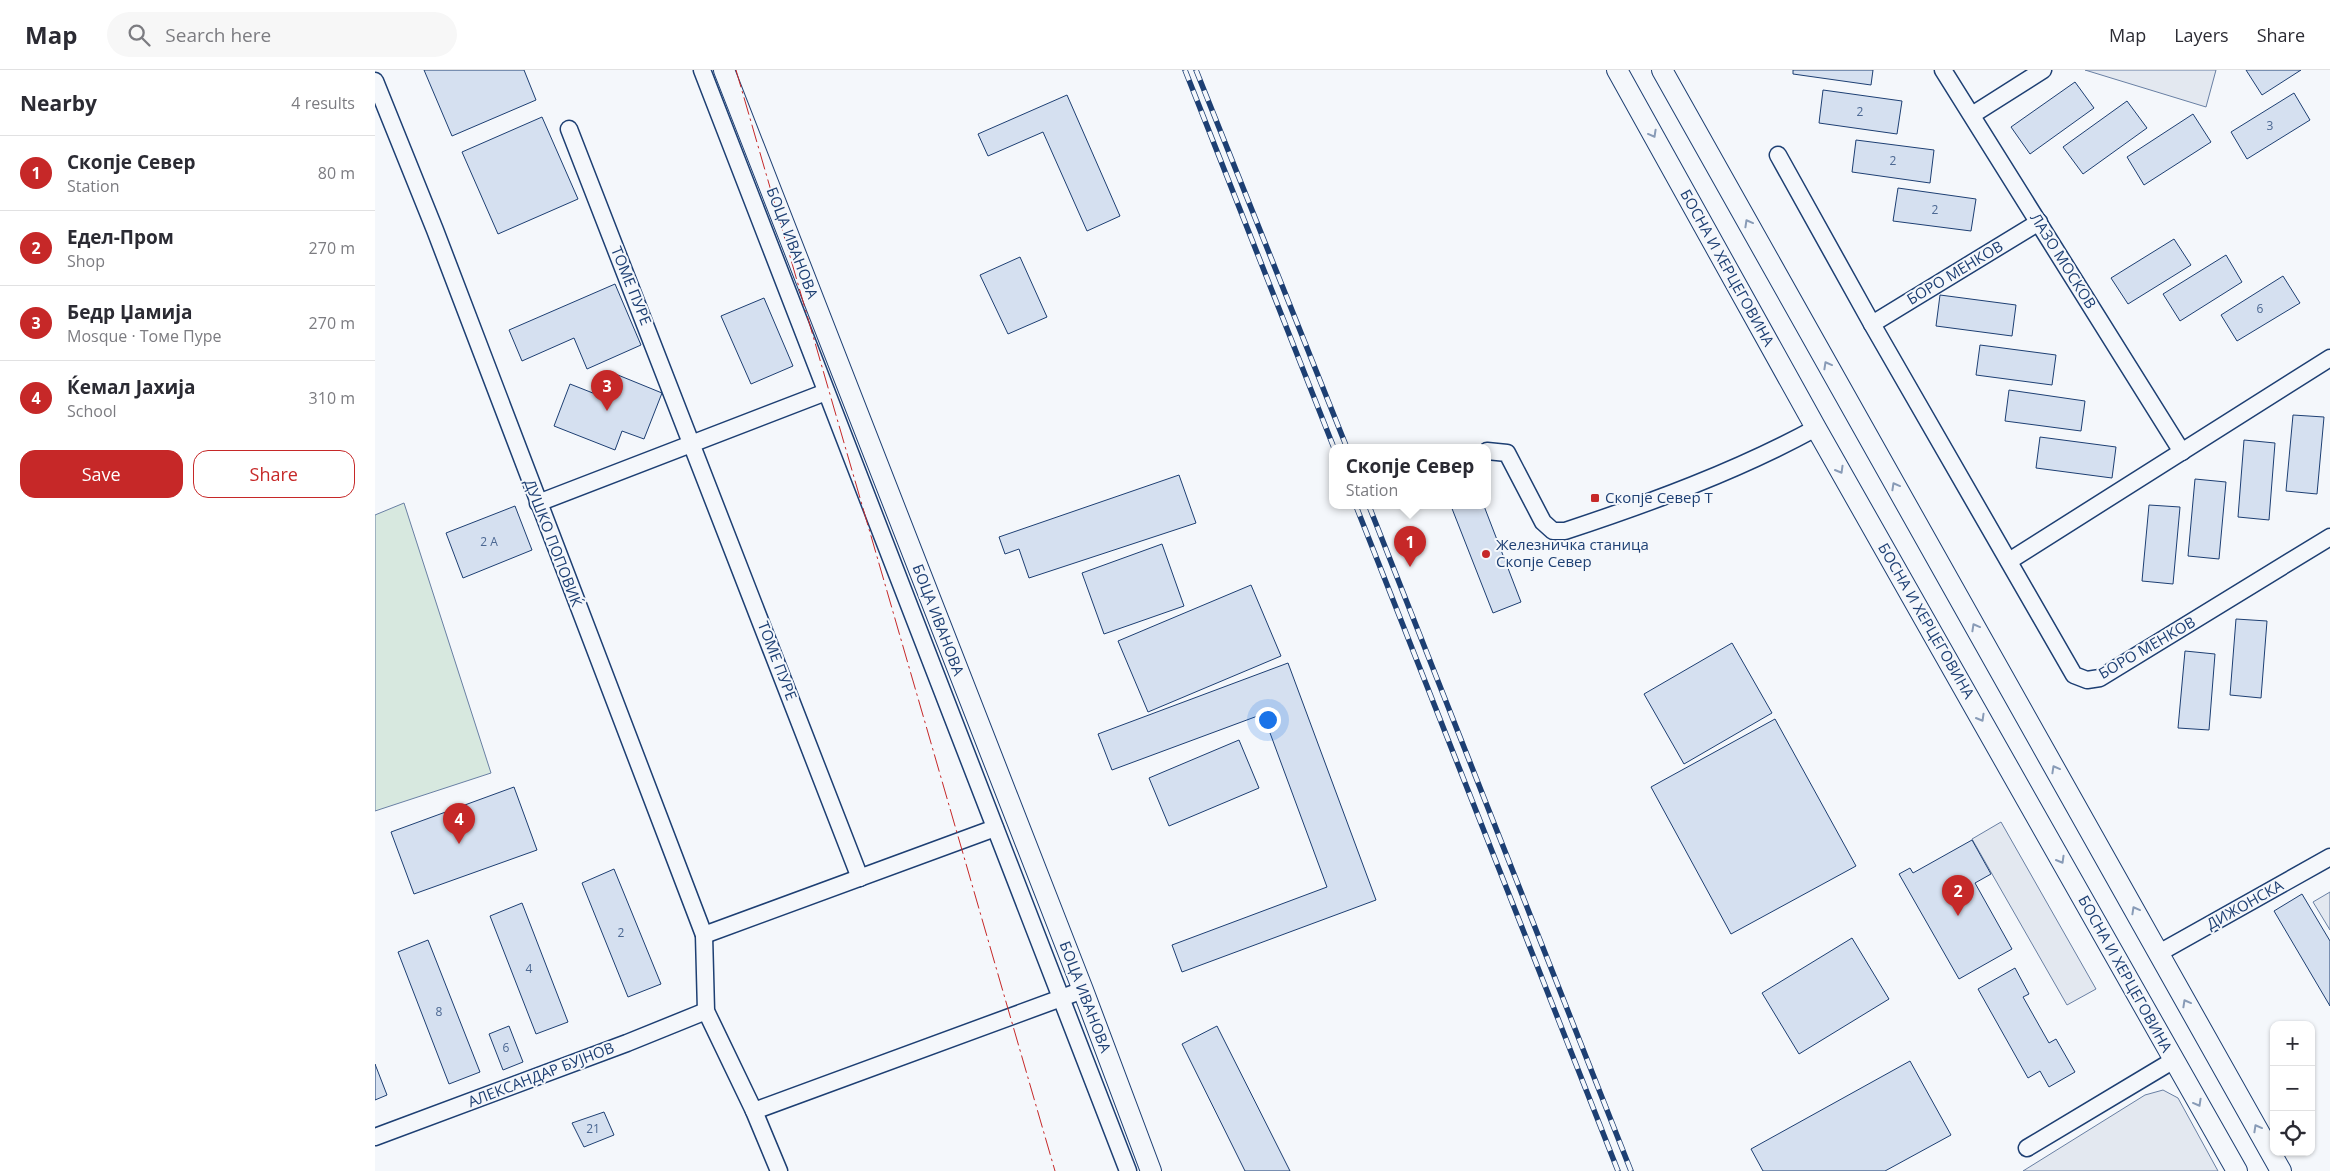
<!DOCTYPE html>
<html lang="en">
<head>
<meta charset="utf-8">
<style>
	:root { --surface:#fff; --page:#f7f7f7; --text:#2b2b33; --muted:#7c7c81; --line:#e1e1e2; --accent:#c62828 }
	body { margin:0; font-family:"Open Sans",sans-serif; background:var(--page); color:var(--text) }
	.controls { position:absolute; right:15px; bottom:15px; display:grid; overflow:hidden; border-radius:10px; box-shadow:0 1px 4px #0004 }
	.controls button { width:45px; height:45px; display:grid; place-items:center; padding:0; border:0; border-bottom:1px solid var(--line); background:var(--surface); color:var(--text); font:25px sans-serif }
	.you { position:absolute; left:892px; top:649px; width:18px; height:18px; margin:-12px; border:4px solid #fff; border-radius:50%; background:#1a73e8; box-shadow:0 0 0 8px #1a73e833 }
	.badge { display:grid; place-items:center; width:32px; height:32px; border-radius:50%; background:var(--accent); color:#fff; font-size:16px; font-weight:700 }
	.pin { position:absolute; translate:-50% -41px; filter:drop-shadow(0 1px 2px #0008) }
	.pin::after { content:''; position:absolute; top:26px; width:18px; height:15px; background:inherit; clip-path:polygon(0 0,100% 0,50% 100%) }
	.popup { position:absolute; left:954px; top:374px; width:162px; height:65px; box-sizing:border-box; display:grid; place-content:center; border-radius:10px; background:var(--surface); filter:drop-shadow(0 1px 4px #0005); font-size:16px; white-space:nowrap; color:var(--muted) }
	.popup b { font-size:19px; color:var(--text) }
	.popup::after { content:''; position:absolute; left:50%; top:100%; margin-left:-10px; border:10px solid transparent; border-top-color:var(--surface) }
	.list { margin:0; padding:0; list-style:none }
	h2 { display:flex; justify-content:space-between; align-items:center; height:65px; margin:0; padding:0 20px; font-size:21px }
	h2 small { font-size:16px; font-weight:400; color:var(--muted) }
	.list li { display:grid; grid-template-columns:32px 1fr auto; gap:15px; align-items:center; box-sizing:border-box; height:75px; padding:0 20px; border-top:1px solid var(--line) }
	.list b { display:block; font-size:19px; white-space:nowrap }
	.list p { margin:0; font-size:16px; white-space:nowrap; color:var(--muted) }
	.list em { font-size:16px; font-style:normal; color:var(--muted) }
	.actions { display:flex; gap:10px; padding:15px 20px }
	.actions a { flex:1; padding:11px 0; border:1px solid var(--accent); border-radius:15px; text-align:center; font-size:18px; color:var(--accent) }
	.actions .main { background:var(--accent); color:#fff }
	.icon { flex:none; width:28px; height:28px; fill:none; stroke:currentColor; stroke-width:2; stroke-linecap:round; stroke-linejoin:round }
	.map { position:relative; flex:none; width:1955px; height:1101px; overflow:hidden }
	header { display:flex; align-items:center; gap:30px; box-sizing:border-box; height:70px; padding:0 25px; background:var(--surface); border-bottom:1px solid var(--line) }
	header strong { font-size:24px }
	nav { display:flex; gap:28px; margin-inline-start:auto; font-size:18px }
	.search { width:350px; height:45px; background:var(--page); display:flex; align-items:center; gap:12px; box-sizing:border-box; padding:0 18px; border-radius:28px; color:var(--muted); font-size:19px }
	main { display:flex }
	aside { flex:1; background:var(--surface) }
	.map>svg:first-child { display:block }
	.pitch { fill:#d7e8df; stroke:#687fa3 }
	.parking { fill:#e3e8f0; stroke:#687fa3 }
	.building { fill:#d5e0f0; stroke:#1d3f73 }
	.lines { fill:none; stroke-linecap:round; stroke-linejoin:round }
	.minor-casing { stroke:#1d3f73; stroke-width:19 }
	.tertiary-casing { stroke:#1d3f73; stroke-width:22 }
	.minor { stroke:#f4f7fb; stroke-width:16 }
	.tertiary { stroke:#f4f7fb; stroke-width:20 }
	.rail-casing { stroke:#1d3f73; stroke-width:5.5 }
	.rail { stroke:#f4f7fb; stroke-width:4; stroke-dasharray:11; stroke-linecap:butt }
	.power { stroke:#c62828; stroke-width:1; stroke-dasharray:18 4 2.5 4; stroke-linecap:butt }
	.oneway { stroke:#889bb7 }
	.poi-dot { fill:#c62828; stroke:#f4f7fb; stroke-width:2 }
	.labels { text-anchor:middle; stroke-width:4; stroke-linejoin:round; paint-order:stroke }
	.number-label { font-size:12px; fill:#4b6792 }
	.street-label { font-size:15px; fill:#1d3f73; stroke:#f4f7fb }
	.poi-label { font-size:15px; fill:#1d3f73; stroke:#f4f7fb; text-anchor:start }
</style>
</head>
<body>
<header>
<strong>Map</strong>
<div class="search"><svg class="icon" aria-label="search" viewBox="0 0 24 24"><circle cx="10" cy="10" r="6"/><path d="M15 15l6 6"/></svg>Search here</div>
<nav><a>Map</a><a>Layers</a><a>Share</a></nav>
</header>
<main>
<aside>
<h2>Nearby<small>4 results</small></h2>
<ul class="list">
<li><span class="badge">1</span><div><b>Скопје Север</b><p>Station</p></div><em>80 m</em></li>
<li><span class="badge">2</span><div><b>Едел-Пром</b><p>Shop</p></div><em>270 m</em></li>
<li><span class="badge">3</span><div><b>Бедр Џамија</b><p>Mosque · Томе Пуре</p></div><em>270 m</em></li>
<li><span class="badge">4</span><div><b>Ќемал Јахија</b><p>School</p></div><em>310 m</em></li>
</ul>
<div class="actions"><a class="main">Save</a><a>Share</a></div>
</aside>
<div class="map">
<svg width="1955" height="1101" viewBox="0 0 1955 1101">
	<rect width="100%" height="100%" fill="#f4f7fb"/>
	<!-- pitch -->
	<polygon class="pitch" points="29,433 116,703 0,741 0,445"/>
	<!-- parking -->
	<g class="parking">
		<polygon points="1710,0 1841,0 1831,37"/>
		<polygon points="1626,752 1721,919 1692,935 1597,769"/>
		<polygon points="1955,822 1955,860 1938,832"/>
		<polygon points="1788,1020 1803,1028 1843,1101 1648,1101 1770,1025"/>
	</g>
	<!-- building -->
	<g class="building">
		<polygon points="49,0 149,0 161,30 77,66"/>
		<polygon points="1418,0 1498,0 1496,15 1418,4"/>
		<polygon points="1871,0 1926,0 1887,25"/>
		<polygon points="1700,12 1719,38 1655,84 1636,57"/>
		<polygon points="1448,20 1527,31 1522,64 1444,53"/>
		<polygon points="1919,23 1935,50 1872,89 1856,62"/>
		<polygon points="692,25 745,146 712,161 668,62 613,86 603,64"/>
		<polygon points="1752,31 1772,58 1708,104 1688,77"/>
		<polygon points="1818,44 1836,72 1769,115 1752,87"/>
		<polygon points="167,47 203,129 123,164 87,82"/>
		<polygon points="1481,70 1559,80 1555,113 1477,102"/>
		<polygon points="1523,118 1601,129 1596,161 1518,151"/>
		<polygon points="1799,169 1816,195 1753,234 1736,208"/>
		<polygon points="1851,185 1867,212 1805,251 1788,224"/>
		<polygon points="645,187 672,247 633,264 605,205"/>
		<polygon points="1908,206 1925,233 1862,271 1846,245"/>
		<polygon points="240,214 266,275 212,299 199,268 147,291 134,260"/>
		<polygon points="1565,225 1641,235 1637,266 1561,256"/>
		<polygon points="389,228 418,296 376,314 346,246"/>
		<polygon points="1605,275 1681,285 1677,315 1601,305"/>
		<polygon points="238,303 287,323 269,369 247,361 240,380 179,356 195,314 228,327"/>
		<polygon points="1634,320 1710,331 1706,361 1630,351"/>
		<polygon points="1918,345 1949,347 1942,424 1911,421"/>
		<polygon points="1665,367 1741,377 1737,408 1661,398"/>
		<polygon points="1869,370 1900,373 1894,450 1863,447"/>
		<polygon points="804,405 821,453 654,508 644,479 630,484 624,467"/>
		<polygon points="1820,409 1851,412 1844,489 1813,486"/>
		<polygon points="1774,435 1805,437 1798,514 1767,511"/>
		<polygon points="140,436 157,480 88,508 71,463"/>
		<polygon points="1076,436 1109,436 1146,532 1118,543"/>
		<polygon points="787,474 809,536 729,564 707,503"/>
		<polygon points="876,515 906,586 773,642 743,571"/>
		<polygon points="1861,549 1892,551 1886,628 1855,625"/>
		<polygon points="1357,573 1397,643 1309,694 1269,624"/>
		<polygon points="1810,581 1840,584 1834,660 1803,658"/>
		<polygon points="913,593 1001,830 807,902 797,875 952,817 888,644 737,700 723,664"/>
		<polygon points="1400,649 1481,796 1356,864 1276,717"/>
		<polygon points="864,670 884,718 794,756 774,708"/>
		<polygon points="139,717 162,780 39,824 16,762"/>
		<polygon points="1597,770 1616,804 1600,813 1637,879 1584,909 1524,804 1535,798 1538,803"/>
		<polygon points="239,799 286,914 253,927 207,813"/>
		<polygon points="1927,824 1955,871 1955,936 1899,841"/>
		<polygon points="147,833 193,952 161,964 115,846"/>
		<polygon points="1477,868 1514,929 1424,984 1387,923"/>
		<polygon points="53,870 105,1002 74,1014 23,882"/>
		<polygon points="1640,898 1654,924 1648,927 1674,973 1681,969 1700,1002 1674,1017 1665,1001 1653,1008 1603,919"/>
		<polygon points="134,956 148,992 128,1000 114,964"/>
		<polygon points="842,956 915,1101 870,1101 807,974"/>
		<polygon points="1535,991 1576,1065 1510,1101 1388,1101 1376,1079"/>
		<polygon points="0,994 12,1025 0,1030"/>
		<polygon points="229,1042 239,1065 209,1077 197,1053"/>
	</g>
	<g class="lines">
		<defs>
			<g id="minor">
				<polyline points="327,0 753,1101"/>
				<polyline points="1568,0 1807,382"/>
				<polyline points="0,11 60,160 329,865 331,941 379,1041 404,1101"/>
				<polyline points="1597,45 1668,0"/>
				<polyline points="194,59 485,808"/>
				<polyline points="1403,85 1497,254 1699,605 1712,610 1725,608 1955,467"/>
				<polyline points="1497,254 1664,152"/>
				<path d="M 1112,381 L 1132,383 L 1168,452 L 1178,461 L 1190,461 C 1275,433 1362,401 1441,358"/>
				<polyline points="163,433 451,322"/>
				<polyline points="1634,491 1955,288"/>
				<polyline points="329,865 620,758"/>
				<polyline points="1784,883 1955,787"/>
				<polyline points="379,1041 708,920"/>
				<polyline points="0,1067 252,973 331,941"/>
				<polyline points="1652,1078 1799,990"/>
			</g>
			<g id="tertiary">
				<polyline points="349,0 708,920 776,1101"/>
				<polyline points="1242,0 1441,358 1862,1101"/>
				<polyline points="1287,0 1906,1101"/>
			</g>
		</defs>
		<!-- minor casing -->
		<use href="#minor" class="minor-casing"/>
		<!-- tertiary casing -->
		<use href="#tertiary" class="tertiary-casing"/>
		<!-- minor -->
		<use href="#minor" class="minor"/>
		<!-- tertiary -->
		<use href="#tertiary" class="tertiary"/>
		<defs>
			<g id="rail">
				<polyline points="810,0 959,378"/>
				<polyline points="821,0 972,378"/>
				<polyline points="981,436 1243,1101"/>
				<polyline points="994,436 1256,1101"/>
			</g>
		</defs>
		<!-- rail casing -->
		<use href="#rail" class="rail-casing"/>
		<!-- rail -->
		<use href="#rail" class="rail"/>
		<!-- power -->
		<polyline class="power" points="361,0 680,1101"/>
	</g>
	<!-- one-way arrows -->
	<defs><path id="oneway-chevron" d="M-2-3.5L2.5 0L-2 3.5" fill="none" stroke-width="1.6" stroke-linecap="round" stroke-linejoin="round" transform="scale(1.25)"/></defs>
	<g class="oneway">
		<use href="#oneway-chevron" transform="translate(1278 64) rotate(61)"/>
		<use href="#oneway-chevron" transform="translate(1373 153) rotate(-119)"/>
		<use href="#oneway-chevron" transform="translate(1452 295) rotate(-119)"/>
		<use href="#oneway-chevron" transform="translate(1465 400) rotate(60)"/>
		<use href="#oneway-chevron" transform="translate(1520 416) rotate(-119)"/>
		<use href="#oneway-chevron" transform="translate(1600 557) rotate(-119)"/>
		<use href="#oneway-chevron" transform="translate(1606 648) rotate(60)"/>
		<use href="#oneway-chevron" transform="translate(1680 699) rotate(-119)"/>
		<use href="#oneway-chevron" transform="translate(1686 790) rotate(60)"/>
		<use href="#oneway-chevron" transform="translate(1760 840) rotate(-119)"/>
		<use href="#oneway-chevron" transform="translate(1811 933) rotate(-119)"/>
		<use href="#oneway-chevron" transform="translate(1823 1033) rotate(61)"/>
		<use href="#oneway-chevron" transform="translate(1882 1058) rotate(-119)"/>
	</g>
	<!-- markers -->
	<g class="poi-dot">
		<rect x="1215" y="423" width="10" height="10" rx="2.5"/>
		<circle cx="1111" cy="484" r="5"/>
	</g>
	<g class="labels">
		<!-- number labels -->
		<g class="number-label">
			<text x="1485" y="46">2</text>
			<text x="1895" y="60">3</text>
			<text x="1518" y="95">2</text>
			<text x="1560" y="144">2</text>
			<text x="1885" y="243">6</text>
			<text x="114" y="476">2 А</text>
			<text x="246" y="867">2</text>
			<text x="154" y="903">4</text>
			<text x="64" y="946">8</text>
			<text x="131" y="982">6</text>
			<text x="218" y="1063">21</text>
		</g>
		<!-- street labels -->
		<g class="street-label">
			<text transform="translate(417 173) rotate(69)" y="5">БОЦА ИВАНОВА</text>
			<text transform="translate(1688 191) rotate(58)" y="5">ЛАЗО МОСКОВ</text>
			<text transform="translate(1352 198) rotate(61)" y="5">БОСНА И ХЕРЦЕГОВИНА</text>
			<text transform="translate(1580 203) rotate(-31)" y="5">БОРО МЕНКОВ</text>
			<text transform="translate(256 216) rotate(68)" y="5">ТОМЕ ПУРЕ</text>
			<text transform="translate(178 473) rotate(69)" y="5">ДУШКО ПОПОВИЌ</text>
			<text transform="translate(563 550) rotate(69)" y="5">БОЦА ИВАНОВА</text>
			<text transform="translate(1551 551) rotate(60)" y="5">БОСНА И ХЕРЦЕГОВИНА</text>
			<text transform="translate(1772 578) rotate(-30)" y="5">БОРО МЕНКОВ</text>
			<text transform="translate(402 591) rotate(69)" y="5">ТОМЕ ПУРЕ</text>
			<text transform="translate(1870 835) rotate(-29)" y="5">ДИЖОНСКА</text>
			<text transform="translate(1750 904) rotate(61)" y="5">БОСНА И ХЕРЦЕГОВИНА</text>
			<text transform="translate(710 927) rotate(69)" y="5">БОЦА ИВАНОВА</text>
			<text transform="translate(166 1005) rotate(-21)" y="5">АЛЕКСАНДАР БУЈНОВ</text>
		</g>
		<!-- poi labels -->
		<g class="poi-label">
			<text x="1230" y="433">Скопје Север Т</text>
			<text x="1121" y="480">Железничка станица<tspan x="1121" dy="17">Скопје Север</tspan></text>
		</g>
	</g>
</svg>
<div class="controls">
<button>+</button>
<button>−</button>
<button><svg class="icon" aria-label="locate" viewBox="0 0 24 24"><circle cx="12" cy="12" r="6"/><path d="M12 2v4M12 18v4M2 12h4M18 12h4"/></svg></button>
</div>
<div class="you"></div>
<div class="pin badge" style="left:1035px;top:497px">1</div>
<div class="popup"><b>Скопје Север</b>Station</div>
<div class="pin badge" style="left:1583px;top:846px">2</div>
<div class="pin badge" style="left:232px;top:341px">3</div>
<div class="pin badge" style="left:84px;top:774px">4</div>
</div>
</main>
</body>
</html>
